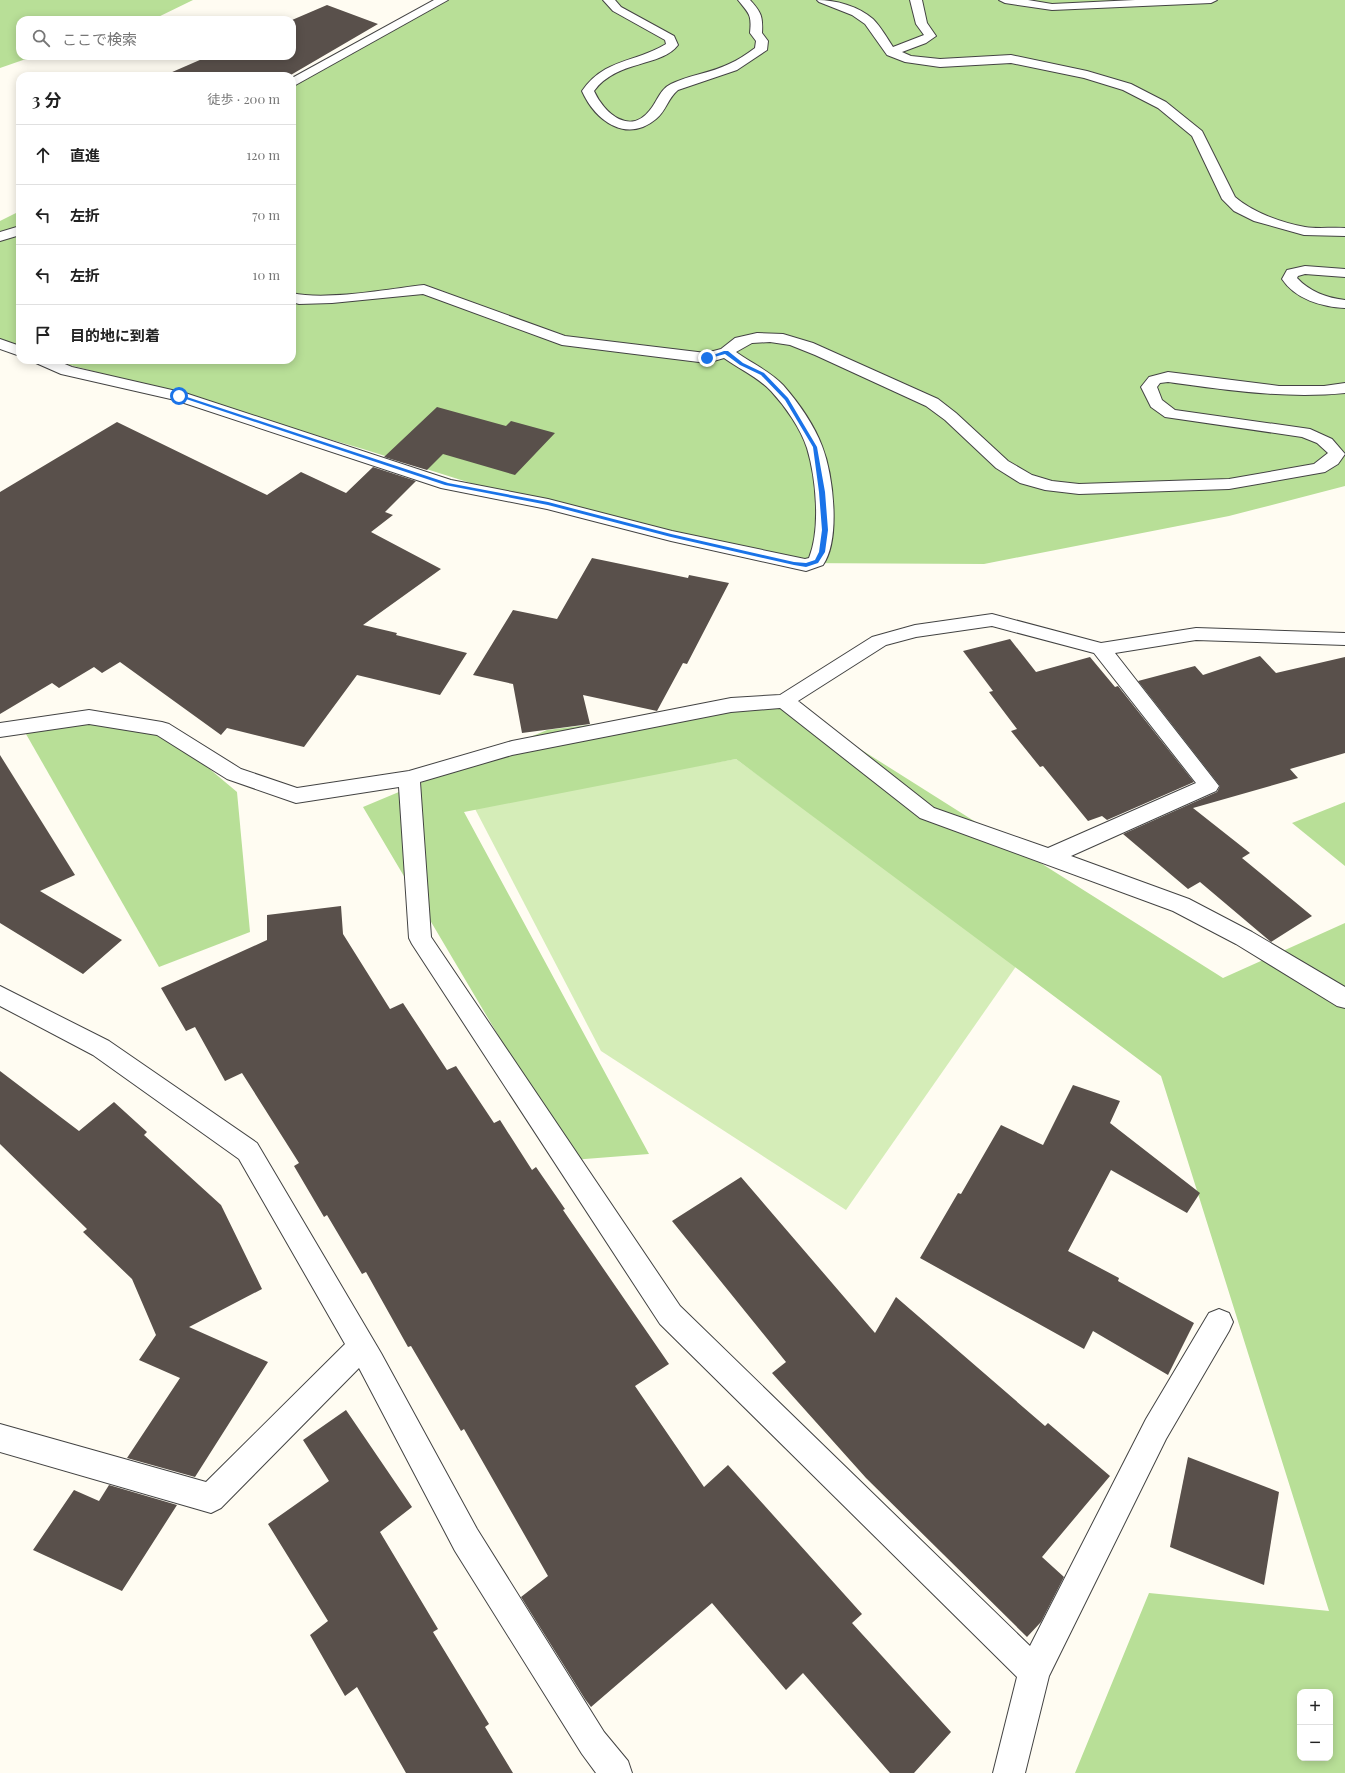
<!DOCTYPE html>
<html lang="ja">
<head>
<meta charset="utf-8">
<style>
	:root { --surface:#fff; --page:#f6f6f6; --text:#222; --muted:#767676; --line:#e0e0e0 }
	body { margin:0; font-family:"Playfair Display","Noto Sans JP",serif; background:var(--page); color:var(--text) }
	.controls { position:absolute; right:12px; bottom:12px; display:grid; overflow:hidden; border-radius:8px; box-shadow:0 2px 10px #0003 }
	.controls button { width:36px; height:36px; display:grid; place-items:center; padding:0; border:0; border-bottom:1px solid var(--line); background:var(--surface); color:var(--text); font:20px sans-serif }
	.stop { position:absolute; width:12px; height:12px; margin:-9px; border:3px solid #1a73e8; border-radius:50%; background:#fff }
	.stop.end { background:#1a73e8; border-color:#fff; box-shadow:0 1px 4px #0008 }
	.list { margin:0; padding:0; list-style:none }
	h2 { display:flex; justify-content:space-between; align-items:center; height:52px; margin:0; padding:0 16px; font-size:17px }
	h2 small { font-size:13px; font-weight:400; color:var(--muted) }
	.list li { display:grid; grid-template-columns:26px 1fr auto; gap:12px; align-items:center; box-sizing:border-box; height:60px; padding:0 16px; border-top:1px solid var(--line) }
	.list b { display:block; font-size:15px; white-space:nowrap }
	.list em { font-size:13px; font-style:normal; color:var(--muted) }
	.icon { flex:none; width:22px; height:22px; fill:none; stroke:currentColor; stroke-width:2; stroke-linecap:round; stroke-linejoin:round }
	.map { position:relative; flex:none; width:1345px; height:1773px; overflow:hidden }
	.search { position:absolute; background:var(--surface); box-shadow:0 2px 10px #0003; left:16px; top:16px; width:280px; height:44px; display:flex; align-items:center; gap:10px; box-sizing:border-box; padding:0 14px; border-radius:12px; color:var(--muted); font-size:15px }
	.panel { position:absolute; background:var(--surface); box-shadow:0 2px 10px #0003; left:16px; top:72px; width:280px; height:292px; border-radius:12px }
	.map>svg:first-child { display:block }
	.green { fill:#d5edb8 }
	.forest { fill:#b8df97; fill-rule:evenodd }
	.building { fill:#59504b }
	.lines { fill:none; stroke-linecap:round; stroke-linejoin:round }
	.minor-casing { stroke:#434343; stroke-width:2 }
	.minor { fill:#fff; fill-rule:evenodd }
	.route { fill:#1a73e8 }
</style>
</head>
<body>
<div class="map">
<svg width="1345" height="1773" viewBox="0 0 1345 1773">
	<rect width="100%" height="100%" fill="#fffcf2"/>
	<!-- green -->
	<polygon class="green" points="736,759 1017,965 846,1210 601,1051 473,805"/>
	<!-- forest -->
	<g class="forest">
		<polygon points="0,0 193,0 152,20 20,20 20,56 78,56 74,58 23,60 0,68"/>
		<polygon points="435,0 1345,0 1345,486 1229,516 984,564 794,563 569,514 363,449 119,378 51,360 292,360 292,83"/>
		<polygon points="20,211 20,352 0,347 0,221"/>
		<path d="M 784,701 L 1223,978 L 1345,923 L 1345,1773 L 1075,1773 L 1149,1593 L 1329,1611 L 1161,1076 L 736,759 L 464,812 L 649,1154 L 572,1160 L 363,807 L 547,730 ZM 1300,1692 L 1330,1692 L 1330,1758 L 1300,1758 Z"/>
		<polygon points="89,717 162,729 237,792 250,932 159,967 22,727"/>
		<polygon points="1345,802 1345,866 1292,823"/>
	</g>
	<!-- building -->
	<g class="building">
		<polygon points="327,5 378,24 289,76 163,76 209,56 292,56 292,20"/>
		<polygon points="437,407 506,426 511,421 555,433 515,475 443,454 427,470 384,457"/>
		<polygon points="117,422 267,495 301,472 346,493 373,467 416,481 385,512 393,515 371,532 441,569 363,625 397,633 396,635 467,653 440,695 357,675 304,747 227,728 221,735 120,662 102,673 94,667 59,688 52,683 0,714 0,492"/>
		<polygon points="592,558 688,578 689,575 729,583 687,664 683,663 657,711 583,695 590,724 522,733 513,684 473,675 513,610 557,619"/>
		<polygon points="1010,639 1036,672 1090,657 1115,687 1118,686 1194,782 1107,820 1102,816 1088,821 1043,766 1040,767 1011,731 1017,729 989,692 993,691 963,651"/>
		<polygon points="1260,656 1276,673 1345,657 1345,753 1290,769 1298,778 1193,808 1250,853 1242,858 1312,916 1271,942 1200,882 1188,889 1123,834 1217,792 1220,786 1138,681 1195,666 1203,675"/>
		<polygon points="0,755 75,875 40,891 122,940 83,974 0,923"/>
		<polygon points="341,906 343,934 390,1009 403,1003 447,1070 456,1066 494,1123 500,1120 532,1170 536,1167 565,1209 563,1210 669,1364 635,1386 704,1487 728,1465 862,1614 852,1623 951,1732 914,1773 890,1773 803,1673 786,1690 712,1603 591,1707 585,1699 521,1597 548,1576 464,1429 461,1431 411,1346 408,1347 366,1272 362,1274 327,1215 324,1217 294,1166 299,1163 242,1073 225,1081 195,1027 186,1031 161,988 267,940 267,915"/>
		<polygon points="0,1071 79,1131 114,1102 147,1132 144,1135 221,1205 262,1289 189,1327 268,1362 195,1477 127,1458 180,1378 139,1360 156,1335 132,1279 83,1232 87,1229 0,1144"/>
		<polygon points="1073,1085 1120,1101 1110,1123 1200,1193 1187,1213 1111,1170 1068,1251 1119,1278 1118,1281 1194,1323 1168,1375 1093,1331 1084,1349 920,1258 958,1193 961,1194 1001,1125 1043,1145"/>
		<polygon points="741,1177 875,1333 896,1297 1045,1426 1048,1423 1110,1476 1042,1557 1064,1577 1041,1622 1027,1637 866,1478 772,1373 786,1362 672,1221"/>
		<polygon points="346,1410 412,1507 380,1532 438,1629 433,1632 489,1724 485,1727 513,1773 406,1773 357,1687 345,1696 310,1635 328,1621 268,1524 329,1481 303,1440"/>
		<polygon points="1188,1457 1279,1492 1264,1585 1170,1547"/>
		<polygon points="109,1485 177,1505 122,1591 33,1550 74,1490 99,1501"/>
	</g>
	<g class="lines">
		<defs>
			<g id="minor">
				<polygon points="434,0 448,0 292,87 292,78"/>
				<path d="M 603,0 L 615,0 L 621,7 L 674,36 L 678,45 C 662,67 616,60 594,91 C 604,113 630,136 650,110 C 657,102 660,89 671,84 C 689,75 711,73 729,64 C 738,60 747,54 755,48 L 756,41 L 750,33 C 752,14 749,14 738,0 L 750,0 C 761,12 763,16 762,33 L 768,41 L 767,50 L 737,70 L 678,90 C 668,98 666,111 656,119 C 626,144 595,120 582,91 C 605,58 635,63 666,44 L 665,40 L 613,11 Z"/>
				<path d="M 817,0 C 836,0 858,6 873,19 C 881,27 887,38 893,47 L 924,35 L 916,24 L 910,0 L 922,0 L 927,23 L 936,36 L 926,43 L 902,52 L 911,56 L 940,59 L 1011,55 L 1087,71 L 1131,84 L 1166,102 L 1202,131 L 1235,197 C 1252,212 1282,223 1305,227 C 1318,229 1332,227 1345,228 L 1345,236 L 1304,235 L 1254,221 L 1234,211 L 1222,199 L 1192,136 L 1158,108 L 1123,90 L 1084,78 L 1011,63 L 940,67 L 905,62 L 887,55 L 865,24 L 852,15 L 819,2 Z"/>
				<polygon points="999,0 1028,0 1052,4 1135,0 1217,0 1211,3 1052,10 1005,3"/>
				<polygon points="20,226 20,235 0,241 0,232"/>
				<path d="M 1305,266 L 1345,269 L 1345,277 L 1305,274 L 1298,276 L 1297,278 C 1310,292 1327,298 1345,300 L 1345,308 C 1322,307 1295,299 1282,279 L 1287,270 Z"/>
				<path d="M 424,285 L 565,336 L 706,353 L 721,349 L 735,338 L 757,333 L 783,334 L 813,343 L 938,399 L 956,413 L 1008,461 L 1032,475 L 1052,481 L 1079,484 L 1229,479 L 1314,464 L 1328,453 L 1317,443 L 1302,437 L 1165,417 L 1151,407 L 1141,387 L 1149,377 L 1168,372 L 1279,386 L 1324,386 L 1345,383 L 1345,393 C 1285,399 1227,390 1168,382 L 1160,383 L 1157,387 L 1162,400 L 1175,410 L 1310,429 L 1332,439 L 1345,454 L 1338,464 L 1325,472 L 1229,489 L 1079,494 L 1045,490 L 1020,483 L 996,468 L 945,420 L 926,406 L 815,355 L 790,345 L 770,342 L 752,343 L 736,352 C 751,363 770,371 783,385 C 798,402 814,425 822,446 C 833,474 841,539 823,565 L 806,571 L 671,541 L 547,509 L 441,488 L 175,400 L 61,374 L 36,363 L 34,360 L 55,360 L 72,367 L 185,393 L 451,480 L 548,499 L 672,531 L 805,559 L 809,558 C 821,528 816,478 807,448 C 801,429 785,406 771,391 C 758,377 739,369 724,358 L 707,363 L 562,345 L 423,294 L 332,303 L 299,304 L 292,302 L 292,293 C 326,301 388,289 424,285 Z"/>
				<polygon points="0,339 20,346 20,356 0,349"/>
				<path d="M 992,614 L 1101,643 L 1196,628 L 1345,633 L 1345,645 L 1196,640 L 1115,653 L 1219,786 L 1216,791 L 1071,856 L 1189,899 L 1252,932 L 1345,987 L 1345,1008 L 1337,1006 L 1236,944 L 1173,911 L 920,818 L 780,708 L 731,712 L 512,755 L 420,782 L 431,937 L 680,1306 L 1030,1646 L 1146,1419 L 1209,1313 L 1219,1309 L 1229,1313 L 1233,1322 L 1229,1331 L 1166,1439 L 1049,1676 L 1025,1773 L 993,1773 L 1017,1677 L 660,1324 L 412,944 L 409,938 L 399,787 L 296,803 L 227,779 L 157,735 L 89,724 L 0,737 L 0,723 L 89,710 L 162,722 L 169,724 L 241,769 L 297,788 L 409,771 L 512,741 L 731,698 L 780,695 L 872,637 L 915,625 ZM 992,626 L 1094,653 L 1196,783 L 1048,848 L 934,808 L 798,701 L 886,645 L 916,637 Z"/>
				<polygon points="0,986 109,1041 257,1143 381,1353 477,1529 604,1732 628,1761 632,1773 596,1773 582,1754 455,1551 359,1368 221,1508 211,1513 0,1452 0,1424 206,1482 345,1344 239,1159 93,1055 0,1006"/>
			</g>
		</defs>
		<!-- minor casing -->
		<use href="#minor" class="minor-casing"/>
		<!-- minor -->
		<use href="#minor" class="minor"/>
	</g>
	<!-- route -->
	<polygon class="route" points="724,351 728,351 743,363 764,373 788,398 817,447 825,492 828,530 825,552 818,563 806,567 794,565 671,537 548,505 445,485 177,396 181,395 448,483 548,502 671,534 794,562 806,563 815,560 819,552 822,530 819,492 813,447 785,400 761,375 740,365 725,354 707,359 705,358"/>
</svg>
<div class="controls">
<button>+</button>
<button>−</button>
</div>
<div class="stop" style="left:179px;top:396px"></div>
<div class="stop end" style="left:707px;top:358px"></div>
<div class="search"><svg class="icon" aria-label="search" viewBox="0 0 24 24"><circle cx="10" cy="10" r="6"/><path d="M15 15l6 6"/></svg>ここで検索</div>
<section class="panel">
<h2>3 分<small>徒歩 · 200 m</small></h2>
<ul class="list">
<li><svg class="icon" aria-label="ahead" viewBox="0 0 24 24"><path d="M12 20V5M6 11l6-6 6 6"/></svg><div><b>直進</b></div><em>120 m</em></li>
<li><svg class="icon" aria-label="left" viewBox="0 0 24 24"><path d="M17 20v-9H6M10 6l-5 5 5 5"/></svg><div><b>左折</b></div><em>70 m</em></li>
<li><svg class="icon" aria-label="left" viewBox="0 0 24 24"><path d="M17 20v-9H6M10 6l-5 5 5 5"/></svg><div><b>左折</b></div><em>10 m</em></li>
<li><svg class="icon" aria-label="arrive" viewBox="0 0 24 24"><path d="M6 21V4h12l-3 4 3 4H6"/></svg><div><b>目的地に到着</b></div></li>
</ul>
</section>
</div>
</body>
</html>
